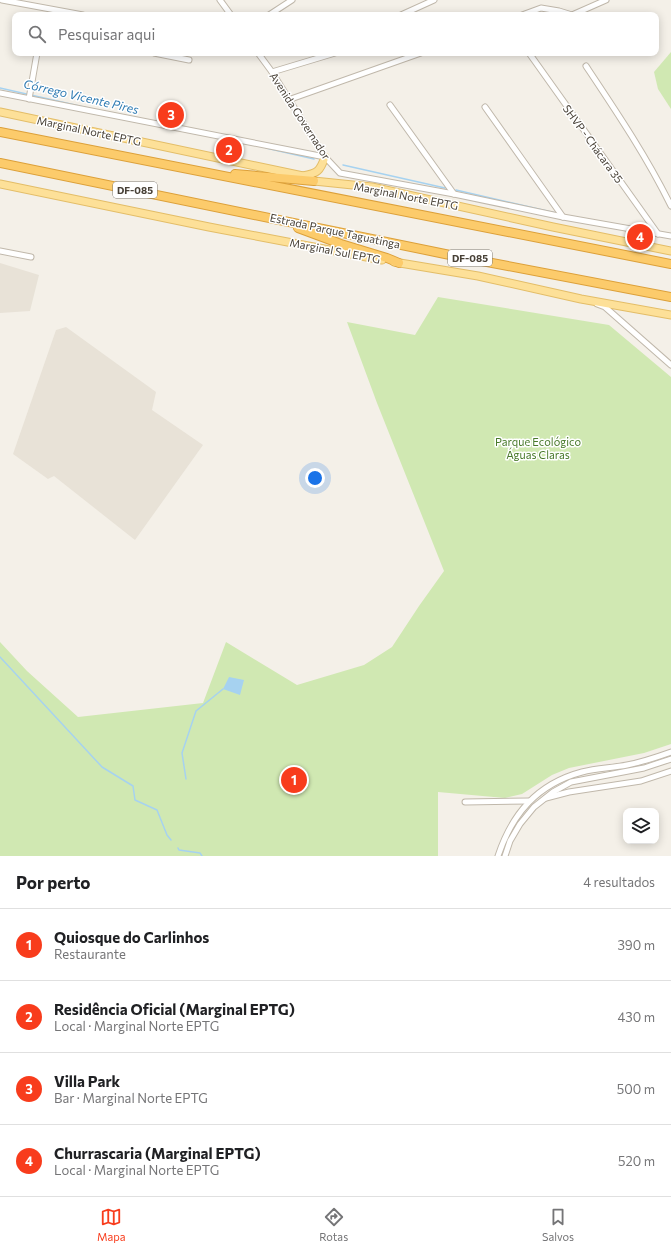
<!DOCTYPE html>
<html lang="pt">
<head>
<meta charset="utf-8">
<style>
	:root { --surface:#fff; --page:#f2f2f2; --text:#202124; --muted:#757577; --line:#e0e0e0; --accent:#f83c1c }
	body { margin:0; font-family:Commissioner,sans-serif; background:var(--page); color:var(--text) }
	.controls { position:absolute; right:12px; bottom:12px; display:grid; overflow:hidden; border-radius:8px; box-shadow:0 2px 10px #0003 }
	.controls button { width:36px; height:36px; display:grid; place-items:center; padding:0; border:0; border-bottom:1px solid var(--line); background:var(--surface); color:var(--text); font:20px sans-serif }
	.you { position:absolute; left:315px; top:478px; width:14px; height:14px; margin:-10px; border:3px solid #fff; border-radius:50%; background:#1a73e8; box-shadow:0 0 0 6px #1a73e833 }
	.badge { display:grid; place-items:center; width:26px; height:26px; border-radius:50%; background:var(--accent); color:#fff; font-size:13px; font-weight:700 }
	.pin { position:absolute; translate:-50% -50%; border:2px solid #fff; box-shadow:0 1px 4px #0006 }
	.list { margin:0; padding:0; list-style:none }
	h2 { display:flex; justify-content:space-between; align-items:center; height:52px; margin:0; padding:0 16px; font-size:17px }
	h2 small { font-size:13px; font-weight:400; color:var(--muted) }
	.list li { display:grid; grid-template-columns:26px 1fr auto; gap:12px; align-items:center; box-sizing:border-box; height:72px; padding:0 16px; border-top:1px solid var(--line) }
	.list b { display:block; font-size:15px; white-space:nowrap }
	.list p { margin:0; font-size:13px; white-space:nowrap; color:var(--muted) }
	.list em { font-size:13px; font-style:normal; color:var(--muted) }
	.icon { flex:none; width:22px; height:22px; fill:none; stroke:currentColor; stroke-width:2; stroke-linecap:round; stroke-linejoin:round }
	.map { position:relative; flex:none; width:671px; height:856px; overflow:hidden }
	.search { position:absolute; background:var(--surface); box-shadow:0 2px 10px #0003; left:12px; right:12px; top:12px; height:44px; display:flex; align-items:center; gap:10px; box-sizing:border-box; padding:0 14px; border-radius:8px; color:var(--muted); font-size:15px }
	.sheet { height:340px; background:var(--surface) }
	nav { display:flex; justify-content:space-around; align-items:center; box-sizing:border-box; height:56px; border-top:1px solid var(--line); background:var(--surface); font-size:11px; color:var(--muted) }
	nav a { display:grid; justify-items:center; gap:2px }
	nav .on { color:var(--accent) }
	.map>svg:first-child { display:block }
	.residential { fill:#e8e2d7 }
	.green { fill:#d0e8b2 }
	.water { fill:#a6d2f0 }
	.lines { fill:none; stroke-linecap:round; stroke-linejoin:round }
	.stream { stroke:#a6d2f0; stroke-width:1.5 }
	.minor-casing { stroke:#c0b8ab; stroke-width:7 }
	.major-casing { stroke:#e3bd68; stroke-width:9 }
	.highway-casing { stroke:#dca03a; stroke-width:10 }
	.minor { stroke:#fff; stroke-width:5 }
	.major { stroke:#fde098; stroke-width:7 }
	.highway { stroke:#fccb6b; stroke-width:8 }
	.labels { text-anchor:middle; stroke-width:3; stroke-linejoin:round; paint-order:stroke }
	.shield { fill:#fff; stroke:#7f7a73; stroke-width:1 }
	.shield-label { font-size:10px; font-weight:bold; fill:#484137 }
	.street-label { font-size:11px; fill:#484137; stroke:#fff }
	.park-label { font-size:11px; fill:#48792a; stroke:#fff }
	.water-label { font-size:12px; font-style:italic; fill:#307cb3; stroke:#fff }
</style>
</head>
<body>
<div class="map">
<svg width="671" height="856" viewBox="0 0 671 856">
	<rect width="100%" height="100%" fill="#f4f0e8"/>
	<!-- residential -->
	<g class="residential">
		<polygon points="0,263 39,275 30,311 0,313"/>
		<polygon points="66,327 156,392 152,410 203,445 135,540 54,476 48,479 13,454 56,330"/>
	</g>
	<!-- green -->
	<g class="green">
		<polygon points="671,52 671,109 658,89 654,72"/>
		<polygon points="438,297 609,325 671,377 671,744 644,753 569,768 552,775 522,794 505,798 438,792 438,856 0,856 0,642 27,671 78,717 203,703 226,642 297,685 364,665 392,647 419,606 444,571 377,403 347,322 415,335"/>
	</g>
	<!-- water -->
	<polygon class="water" points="229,677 244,680 240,695 223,689"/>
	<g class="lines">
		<!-- stream -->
		<g class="stream">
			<polyline points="0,88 97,110"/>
			<polyline points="266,148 314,159"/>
			<polyline points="343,165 445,188"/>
			<polyline points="456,190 556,213"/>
			<polyline points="0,657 102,767 133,786 135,800 157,810 167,835 171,840"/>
			<polyline points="186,779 182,753 196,711 223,689"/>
			<polyline points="178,848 179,850 200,853 202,856"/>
		</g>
		<defs>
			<g id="minor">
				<polyline points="2,0 83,15"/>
				<polyline points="220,0 231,15"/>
				<polyline points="269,15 292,0"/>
				<polyline points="401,15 434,0"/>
				<polyline points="522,15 541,8 559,11 572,15 606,0"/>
				<polyline points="154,53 189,60"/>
				<polyline points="258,53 272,72 325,157 340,173 454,194 563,217 671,236"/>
				<polyline points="529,53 658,234"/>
				<path d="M 586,66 C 616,111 647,157 671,206"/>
				<polyline points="272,72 335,53"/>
				<polyline points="0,93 325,157"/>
				<polyline points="29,99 37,53"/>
				<polyline points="288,100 421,53"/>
				<polyline points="390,105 454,194"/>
				<polyline points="485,107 563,217"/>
				<polyline points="0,251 31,257"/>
				<polyline points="597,304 605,307 671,365"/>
				<polyline points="546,798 569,792 641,781 671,771"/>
				<polyline points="465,802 529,801"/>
				<path d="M 498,856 C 512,814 537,784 582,772 C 597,768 612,768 627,765 C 642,762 657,757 671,752"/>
				<polyline points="505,856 510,841 520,824 534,807 553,792 571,782 644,768 671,759"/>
			</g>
			<g id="major">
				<polyline points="0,112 303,176 314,181 372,187 553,227 671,251"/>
				<path d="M 303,176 C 318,173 320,171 325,157"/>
				<polyline points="0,184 209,227 382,260"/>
				<polyline points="394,262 478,276 581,299 671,315"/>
			</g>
			<g id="highway">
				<polyline points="0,132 671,264"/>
				<polyline points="0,163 445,254 671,297"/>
				<polyline points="235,174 314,181"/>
				<polyline points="298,228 341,244 387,258 399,263"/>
			</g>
		</defs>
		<!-- minor casing -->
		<use href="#minor" class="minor-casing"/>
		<!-- major casing -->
		<use href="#major" class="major-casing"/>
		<!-- highway casing -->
		<use href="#highway" class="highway-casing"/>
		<!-- minor -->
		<use href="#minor" class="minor"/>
		<!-- major -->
		<use href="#major" class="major"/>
		<!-- highway -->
		<use href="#highway" class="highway"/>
	</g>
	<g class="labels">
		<!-- shield labels -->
		<g class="shield">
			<rect x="113" y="182" width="44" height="16" rx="3"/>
			<rect x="448" y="250" width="44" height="16" rx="3"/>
		</g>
		<g class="shield-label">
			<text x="135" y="194">DF-085</text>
			<text x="470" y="262">DF-085</text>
		</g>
		<!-- street labels -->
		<g class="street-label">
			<text transform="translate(300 116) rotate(57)" y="4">Avenida Governador</text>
			<text transform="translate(89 131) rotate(12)" y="4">Marginal Norte EPTG</text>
			<text transform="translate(593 144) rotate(54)" y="4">SHVP - Chácara 35</text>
			<text transform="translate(406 196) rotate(11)" y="4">Marginal Norte EPTG</text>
			<text transform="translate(335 231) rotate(12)" y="4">Estrada Parque Taguatinga</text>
			<text transform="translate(335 251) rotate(11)" y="4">Marginal Sul EPTG</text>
		</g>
		<!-- park labels -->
		<g class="park-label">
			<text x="538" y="446">Parque Ecológico<tspan x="538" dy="13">Águas Claras</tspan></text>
		</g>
		<!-- water labels -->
		<g class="water-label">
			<text transform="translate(81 97) rotate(13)" y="4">Córrego Vicente Pires</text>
		</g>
	</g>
</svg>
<div class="controls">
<button><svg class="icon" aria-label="layers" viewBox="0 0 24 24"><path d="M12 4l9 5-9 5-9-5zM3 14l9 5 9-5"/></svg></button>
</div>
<div class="you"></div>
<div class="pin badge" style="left:294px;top:780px">1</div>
<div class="pin badge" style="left:229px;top:150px">2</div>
<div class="pin badge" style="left:171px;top:115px">3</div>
<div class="pin badge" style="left:640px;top:237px">4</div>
<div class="search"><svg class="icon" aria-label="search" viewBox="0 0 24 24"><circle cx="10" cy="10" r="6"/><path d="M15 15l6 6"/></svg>Pesquisar aqui</div>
</div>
<section class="sheet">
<h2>Por perto<small>4 resultados</small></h2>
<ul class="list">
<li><span class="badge">1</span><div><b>Quiosque do Carlinhos</b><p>Restaurante</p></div><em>390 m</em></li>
<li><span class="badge">2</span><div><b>Residência Oficial (Marginal EPTG)</b><p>Local · Marginal Norte EPTG</p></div><em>430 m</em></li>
<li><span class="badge">3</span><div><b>Villa Park</b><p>Bar · Marginal Norte EPTG</p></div><em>500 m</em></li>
<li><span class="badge">4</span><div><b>Churrascaria (Marginal EPTG)</b><p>Local · Marginal Norte EPTG</p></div><em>520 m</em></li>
</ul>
</section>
<nav>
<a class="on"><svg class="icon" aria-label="map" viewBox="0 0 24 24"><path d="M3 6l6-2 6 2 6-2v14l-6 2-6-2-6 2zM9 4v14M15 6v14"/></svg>Mapa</a>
<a><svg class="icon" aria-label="directions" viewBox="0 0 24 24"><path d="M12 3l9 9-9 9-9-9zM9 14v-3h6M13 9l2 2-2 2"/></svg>Rotas</a>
<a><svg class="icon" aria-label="saved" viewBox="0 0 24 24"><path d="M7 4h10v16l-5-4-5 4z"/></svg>Salvos</a>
</nav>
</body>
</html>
